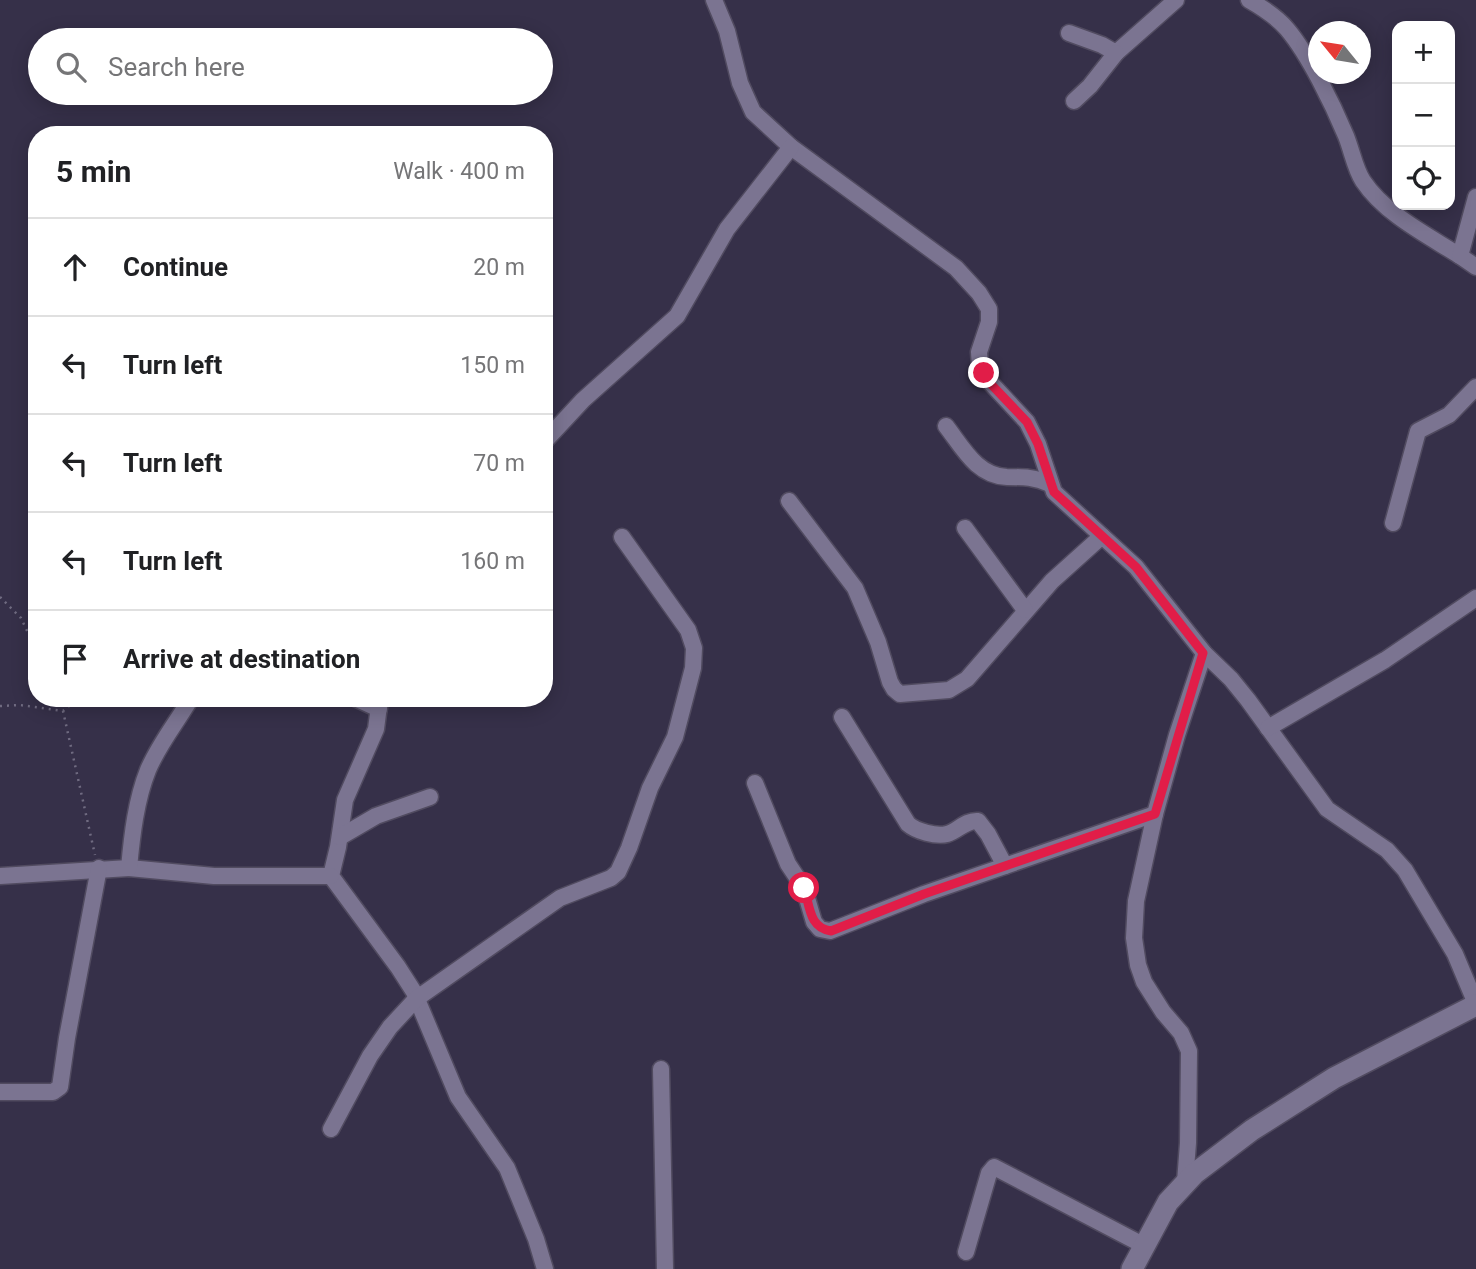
<!DOCTYPE html>
<html lang="en">
<head>
<meta charset="utf-8">
<style>
	:root { --surface:#fff; --page:#f2f2f2; --text:#202124; --muted:#757577; --line:#e0e0e0 }
	body { margin:0; font-family:Roboto,sans-serif; background:var(--page); color:var(--text) }
	.controls { position:absolute; right:21px; top:21px; display:grid; overflow:hidden; border-radius:14px; box-shadow:0 4px 18px #0003 }
	.controls button { width:63px; height:63px; display:grid; place-items:center; padding:0; border:0; border-bottom:2px solid var(--line); background:var(--surface); color:var(--text); font:35px sans-serif }
	.compass { position:absolute; left:1308px; top:21px; width:63px; height:63px; border-radius:50%; background:var(--surface); box-shadow:0 4px 18px #0003; rotate:300deg }
	.stop { position:absolute; width:21px; height:21px; margin:-16px; border:5px solid #e11d48; border-radius:50%; background:#fff }
	.stop.end { background:#e11d48; border-color:#fff; box-shadow:0 2px 7px #0008 }
	.list { margin:0; padding:0; list-style:none }
	h2 { display:flex; justify-content:space-between; align-items:center; height:91px; margin:0; padding:0 28px; font-size:30px }
	h2 small { font-size:23px; font-weight:400; color:var(--muted) }
	.list li { display:grid; grid-template-columns:46px 1fr auto; gap:21px; align-items:center; box-sizing:border-box; height:98px; padding:0 28px; border-top:2px solid var(--line) }
	.list b { display:block; font-size:26px; white-space:nowrap }
	.list em { font-size:23px; font-style:normal; color:var(--muted) }
	.icon { flex:none; width:38px; height:38px; fill:none; stroke:currentColor; stroke-width:2; stroke-linecap:round; stroke-linejoin:round }
	.map { position:relative; flex:none; width:1476px; height:1269px; overflow:hidden }
	.search { position:absolute; background:var(--surface); box-shadow:0 4px 18px #0003; left:28px; top:28px; width:525px; height:77px; display:flex; align-items:center; gap:18px; box-sizing:border-box; padding:0 24px; border-radius:38px; color:var(--muted); font-size:26px }
	.panel { position:absolute; background:var(--surface); box-shadow:0 4px 18px #0003; left:28px; top:126px; width:525px; height:581px; border-radius:28px }
	.map>svg:first-child { display:block }
	.lines { fill:none; stroke-linecap:round; stroke-linejoin:round }
	.minor-casing { stroke:#514b60; stroke-width:19 }
	.tertiary-casing { stroke:#514b60; stroke-width:24 }
	.path { stroke:#706b81; stroke-width:2.5; stroke-dasharray:2 5; stroke-linecap:butt }
	.minor { stroke:#7b7491; stroke-width:16 }
	.tertiary { stroke:#7b7491; stroke-width:21 }
	.route { stroke:#e11d48; stroke-width:9 }
</style>
</head>
<body>
<div class="map">
<svg width="1476" height="1269" viewBox="0 0 1476 1269">
	<rect width="100%" height="100%" fill="#363049"/>
	<g class="lines">
		<defs>
			<g id="minor">
				<polyline points="714,0 727,31 740,83 753,112 791,147 956,268 979,293 989,309 989,322 979,352 980,367 987,379 1027,422 1038,444 1054,492 1136,567 1204,653 1231,679 1248,700 1327,809 1387,850 1405,870 1455,954 1476,1004"/>
				<path d="M 1249,0 C 1263,8 1277,17 1287,29 C 1309,55 1333,105 1346,136 C 1352,151 1355,169 1363,181 C 1385,214 1427,235 1460,256"/>
				<polyline points="1069,33 1102,45 1116,53 1176,0"/>
				<polyline points="1074,101 1090,86 1116,53"/>
				<polyline points="1476,197 1460,256 1476,267"/>
				<path d="M 946,426 C 963,448 977,476 1007,477 C 1024,477 1035,477 1050,484"/>
				<polyline points="544,442 583,400 677,316 727,229 791,147"/>
				<polyline points="789,501 855,588 878,642 890,682 894,689 900,694 949,690 967,679 1052,581 1102,536"/>
				<polyline points="1393,523 1418,431 1449,415 1476,387"/>
				<polyline points="965,528 1025,610"/>
				<polyline points="355,698 379,709"/>
				<polyline points="380,698 376,729 345,800 338,847 331,876 398,967 414,992 458,1097 507,1168 536,1239 545,1269"/>
				<path d="M 842,717 L 908,824 C 916,831 936,837 947,834 C 958,831 965,820 978,821 L 988,834 L 1005,866"/>
				<polyline points="1268,728 1385,660 1476,598"/>
				<polyline points="755,783 788,864 804,888 814,922 820,929 830,931 924,894 1155,814"/>
				<polyline points="340,837 376,816 430,797"/>
				<polyline points="129,868 214,876 331,876"/>
				<path d="M 0,876 L 129,868 C 132,835 136,800 148,770 C 159,744 177,722 191,698"/>
				<polyline points="661,1069 665,1269"/>
				<polyline points="0,1092 53,1092 60,1087 67,1038 99,868"/>
				<polyline points="331,1129 370,1056 390,1027 416,999 560,898 611,878 618,872 629,848 650,788 675,737 693,668 694,648 688,630 622,537"/>
				<polyline points="1185,1182 1188,1143 1189,1051 1181,1033 1163,1012 1144,982 1138,965 1134,938 1136,901 1155,814 1177,735 1204,653"/>
				<polyline points="966,1252 989,1173 994,1167 1143,1245"/>
			</g>
			<polyline id="tertiary" points="1132,1269 1168,1202 1194,1174 1252,1130 1334,1078 1476,1005"/>
		</defs>
		<!-- minor casing -->
		<use href="#minor" class="minor-casing"/>
		<!-- tertiary casing -->
		<use href="#tertiary" class="tertiary-casing"/>
		<!-- path -->
		<g class="path">
			<polyline points="0,597 21,618 37,652"/>
			<polyline points="57,698 63,711 95,855"/>
			<polyline points="0,706 20,705 63,711 79,698"/>
		</g>
		<!-- minor -->
		<use href="#minor" class="minor"/>
		<!-- tertiary -->
		<use href="#tertiary" class="tertiary"/>
	</g>
	<g class="lines">
		<!-- route -->
		<path class="route" d="M 804,888 C 810,906 809,928 831,931 L 924,894 L 1155,814 L 1203,653 L 1136,567 L 1054,492 L 1038,444 L 1027,422 L 987,380 L 984,373"/>
	</g>
</svg>
<div class="controls">
<button>+</button>
<button>−</button>
<button><svg class="icon" aria-label="locate" viewBox="0 0 24 24"><circle cx="12" cy="12" r="6"/><path d="M12 2v4M12 18v4M2 12h4M18 12h4"/></svg></button>
</div>
<svg class="compass" viewBox="-18 -18 36 36"><path d="M0-13l5 13h-10z" fill="#e53935"/><path d="M0 13l5-13h-10z" fill="#757577"/></svg>
<div class="stop" style="left:804px;top:888px"></div>
<div class="stop end" style="left:984px;top:373px"></div>
<div class="search"><svg class="icon" aria-label="search" viewBox="0 0 24 24"><circle cx="10" cy="10" r="6"/><path d="M15 15l6 6"/></svg>Search here</div>
<section class="panel">
<h2>5 min<small>Walk · 400 m</small></h2>
<ul class="list">
<li><svg class="icon" aria-label="ahead" viewBox="0 0 24 24"><path d="M12 20V5M6 11l6-6 6 6"/></svg><div><b>Continue</b></div><em>20 m</em></li>
<li><svg class="icon" aria-label="left" viewBox="0 0 24 24"><path d="M17 20v-9H6M10 6l-5 5 5 5"/></svg><div><b>Turn left</b></div><em>150 m</em></li>
<li><svg class="icon" aria-label="left" viewBox="0 0 24 24"><path d="M17 20v-9H6M10 6l-5 5 5 5"/></svg><div><b>Turn left</b></div><em>70 m</em></li>
<li><svg class="icon" aria-label="left" viewBox="0 0 24 24"><path d="M17 20v-9H6M10 6l-5 5 5 5"/></svg><div><b>Turn left</b></div><em>160 m</em></li>
<li><svg class="icon" aria-label="arrive" viewBox="0 0 24 24"><path d="M6 21V4h12l-3 4 3 4H6"/></svg><div><b>Arrive at destination</b></div></li>
</ul>
</section>
</div>
</body>
</html>
